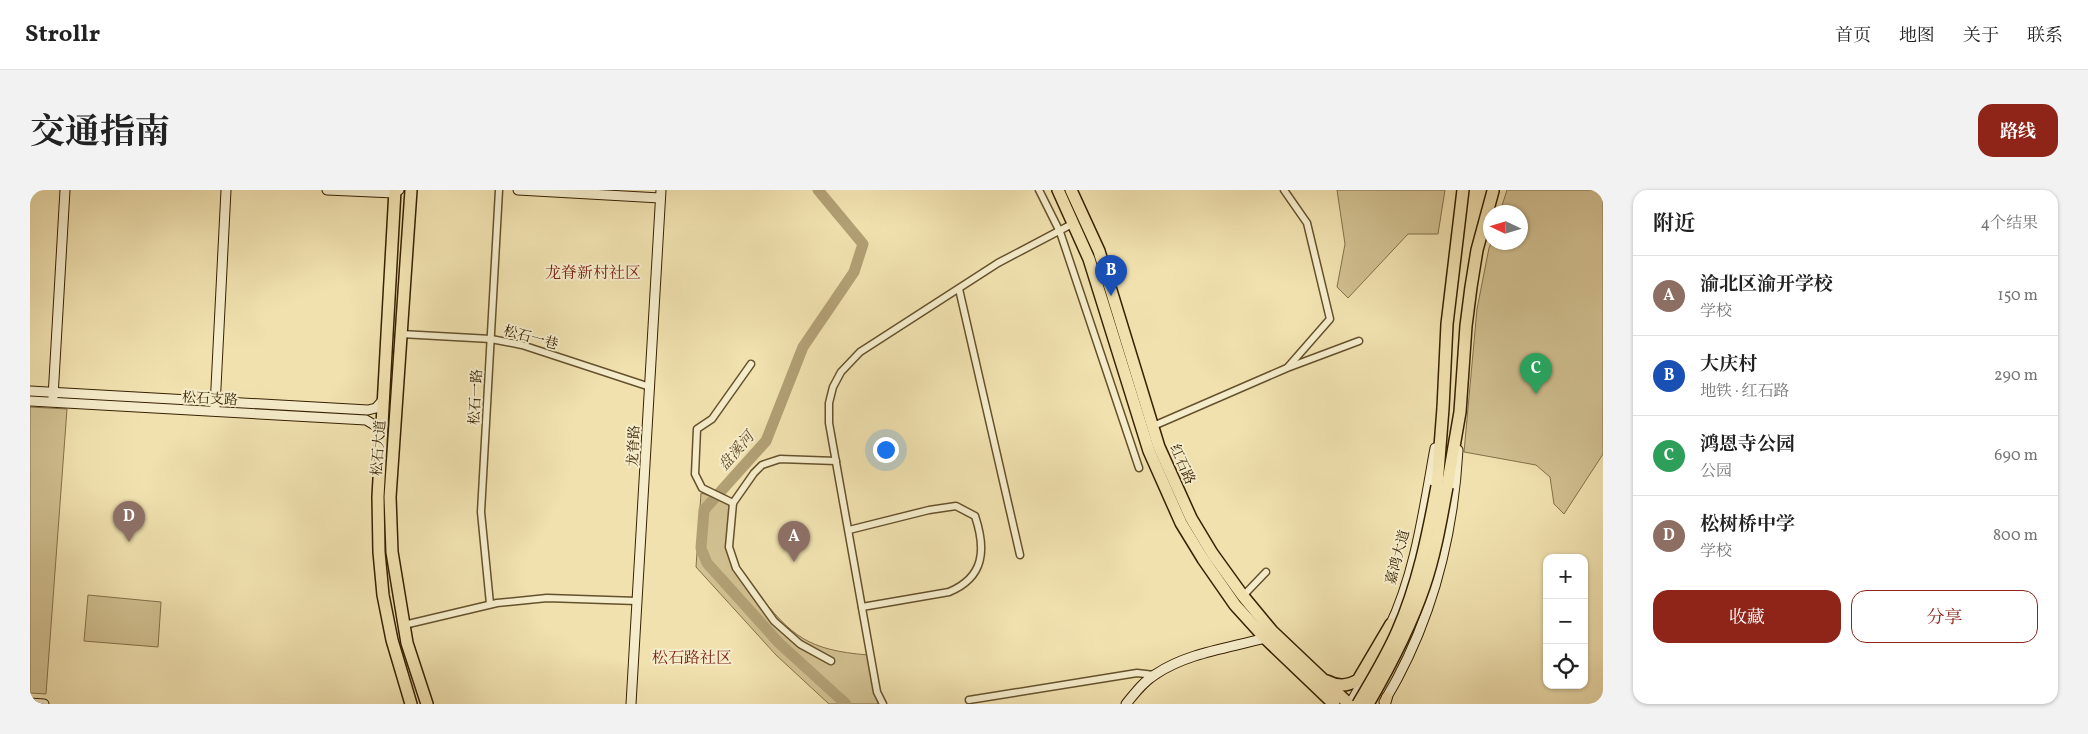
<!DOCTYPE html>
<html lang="zh">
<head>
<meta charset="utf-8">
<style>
	:root { --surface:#fff; --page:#f2f2f2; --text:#222; --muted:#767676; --line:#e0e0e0; --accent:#8f2418 }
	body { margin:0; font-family:Vollkorn,"Noto Serif SC",serif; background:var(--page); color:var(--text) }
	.controls { position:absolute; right:15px; bottom:15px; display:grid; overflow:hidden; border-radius:10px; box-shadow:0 1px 4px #0004 }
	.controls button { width:45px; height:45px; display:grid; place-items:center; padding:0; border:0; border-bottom:1px solid var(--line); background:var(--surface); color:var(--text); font:25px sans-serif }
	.compass { position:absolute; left:1453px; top:15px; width:45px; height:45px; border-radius:50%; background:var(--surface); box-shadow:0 1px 4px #0004; rotate:274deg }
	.you { position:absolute; left:855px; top:259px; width:18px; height:18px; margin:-12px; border:4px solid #fff; border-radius:50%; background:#1a73e8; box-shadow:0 0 0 8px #1a73e833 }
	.badge { display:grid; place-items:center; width:32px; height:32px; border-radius:50%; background:var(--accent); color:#fff; font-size:16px; font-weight:700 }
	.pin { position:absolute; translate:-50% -41px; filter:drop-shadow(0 1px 2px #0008) }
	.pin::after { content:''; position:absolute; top:26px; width:18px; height:15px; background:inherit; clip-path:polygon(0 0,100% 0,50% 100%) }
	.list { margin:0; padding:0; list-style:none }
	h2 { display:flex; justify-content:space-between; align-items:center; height:65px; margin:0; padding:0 20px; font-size:21px }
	h2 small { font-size:16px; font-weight:400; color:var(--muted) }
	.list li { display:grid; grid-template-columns:32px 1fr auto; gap:15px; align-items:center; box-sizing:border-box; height:80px; padding:0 20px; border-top:1px solid var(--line) }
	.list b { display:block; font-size:19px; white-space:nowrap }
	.list p { margin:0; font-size:16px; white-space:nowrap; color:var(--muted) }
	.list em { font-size:16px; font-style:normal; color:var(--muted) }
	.actions { display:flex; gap:10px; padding:15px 20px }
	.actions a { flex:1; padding:11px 0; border:1px solid var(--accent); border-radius:15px; text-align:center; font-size:18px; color:var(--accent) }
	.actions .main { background:var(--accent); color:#fff }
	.icon { flex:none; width:28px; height:28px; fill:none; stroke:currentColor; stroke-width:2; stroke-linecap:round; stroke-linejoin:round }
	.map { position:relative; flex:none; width:1573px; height:514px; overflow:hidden; border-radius:15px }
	header { display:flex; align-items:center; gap:30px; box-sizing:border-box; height:70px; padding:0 25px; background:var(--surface); border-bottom:1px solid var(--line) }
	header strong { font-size:24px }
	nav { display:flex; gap:28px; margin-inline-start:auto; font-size:18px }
	.intro { display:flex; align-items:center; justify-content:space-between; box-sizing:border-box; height:120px; padding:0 30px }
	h1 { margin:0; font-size:35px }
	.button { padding:12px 22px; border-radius:15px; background:var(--accent); color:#fff; font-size:18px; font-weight:700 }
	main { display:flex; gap:30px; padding:0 30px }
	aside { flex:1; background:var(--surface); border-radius:15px; box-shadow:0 1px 4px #0004 }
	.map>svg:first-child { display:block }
	.green { fill:#d1c091; stroke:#847048 }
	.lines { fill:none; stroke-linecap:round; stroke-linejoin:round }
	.river { stroke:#b1a074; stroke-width:11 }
	.street-casing { stroke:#65512c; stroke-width:9 }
	.secondary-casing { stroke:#372100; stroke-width:11 }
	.primary-casing { stroke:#372100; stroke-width:12 }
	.highway-casing { stroke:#372100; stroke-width:14 }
	.street { stroke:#f5eccb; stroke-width:6 }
	.secondary { stroke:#f5eccb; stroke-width:9 }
	.primary { stroke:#f0e1af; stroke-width:10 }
	.highway { stroke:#f0e1af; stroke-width:11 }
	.highway-bridge-casing { stroke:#372100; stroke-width:14; stroke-linecap:butt }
	.highway-bridge { stroke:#f0e1af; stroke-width:11 }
	.labels { text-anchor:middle; stroke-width:4; stroke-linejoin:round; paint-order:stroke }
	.street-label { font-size:14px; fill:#372100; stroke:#f5eccb }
	.water-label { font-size:15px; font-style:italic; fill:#624d29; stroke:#f5eccb }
	.quarter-label { font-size:16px; fill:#7a1f14; stroke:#f5eccb }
</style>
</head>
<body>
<header>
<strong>Strollr</strong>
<nav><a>首页</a><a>地图</a><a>关于</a><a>联系</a></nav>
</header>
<div class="intro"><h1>交通指南</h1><a class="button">路线</a></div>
<main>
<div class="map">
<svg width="1573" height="514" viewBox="0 0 1573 514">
	<rect width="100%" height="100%" fill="#f0e1af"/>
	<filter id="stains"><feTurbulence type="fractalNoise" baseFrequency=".004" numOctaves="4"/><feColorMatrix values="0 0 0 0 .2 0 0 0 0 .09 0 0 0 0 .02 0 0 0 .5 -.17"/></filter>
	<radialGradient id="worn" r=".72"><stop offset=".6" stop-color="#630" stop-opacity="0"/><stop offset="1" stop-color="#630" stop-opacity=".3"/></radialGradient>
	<!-- green -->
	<g class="green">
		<polygon points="1307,0 1415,0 1408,44 1378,44 1318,108 1307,97 1315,54"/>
		<polygon points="1477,0 1573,0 1573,264 1534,324 1524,314 1520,287 1506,275 1434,262 1447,119 1459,58 1461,53 1490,52 1490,22 1470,22"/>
		<polygon points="0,217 37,219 16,504 0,503"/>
		<path d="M 671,303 L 706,315 C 704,331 700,349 703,365 C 706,379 718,390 726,401 C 762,447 778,460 838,465 L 851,514 L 799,514 L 746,465 L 666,377 Z"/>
		<polygon points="58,405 131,412 128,457 54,451"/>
	</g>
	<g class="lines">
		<!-- river -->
		<polyline class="river" points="788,0 833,54 824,82 773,157 736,251 674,320 671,358 677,373 749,453 816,514"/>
		<defs>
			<g id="street">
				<polyline points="1009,0 1030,42 1109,278"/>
				<polyline points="1254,0 1277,33 1300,129 1258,177"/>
				<polyline points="929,99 990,365"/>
				<polyline points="371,144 461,149 492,155 620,197"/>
				<polyline points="1121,237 1257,178 1329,151"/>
				<polyline points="703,313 672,298 665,284 667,239 682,229 721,174"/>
				<path d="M 819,340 L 899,320 L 926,316 L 945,326 C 956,359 955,387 919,402 L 832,417"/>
				<polyline points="1213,406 1236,382"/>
				<polyline points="460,414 451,322 469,0"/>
				<polyline points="374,435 467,413 517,408 607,411"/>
				<polyline points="801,471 770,454 744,431 706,378 699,357 703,313 724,283 732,275 750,269 806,271"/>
				<polyline points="939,510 1107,483 1124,485"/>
				<polyline points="853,514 847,502 799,233 799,213 803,197 811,182 830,162 968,73 1044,33"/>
			</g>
			<g id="secondary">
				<polyline points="297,0 364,3 369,0"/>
				<polyline points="488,0 630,8"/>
				<polyline points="0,201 338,220 346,218 354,209"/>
				<polyline points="23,207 35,0"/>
				<polyline points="0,211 336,230 346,236 352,245"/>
				<polyline points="185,217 196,0"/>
				<path d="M 1359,438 C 1386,382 1394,318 1405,258"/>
				<path d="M 1354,512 C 1400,436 1423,348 1428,260"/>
				<polyline points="0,513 14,514"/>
				<polyline points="601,514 631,0"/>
				<path d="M 1096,514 C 1105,503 1114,491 1126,484 C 1157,463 1199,458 1235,448"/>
				<polyline points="1320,514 1337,484"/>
			</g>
			<polyline id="primary" points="1355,514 1357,507"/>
			<g id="highway">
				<polyline points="365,0 348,307 349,362 353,405 362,450 381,514"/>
				<polyline points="381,0 360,307 362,362 377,453 397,514"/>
				<polyline points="1028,0 1059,69 1119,261 1151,333 1173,369 1205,415 1235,448 1304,514"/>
				<polyline points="1041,0 1069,61 1129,257 1161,328 1182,363 1213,406 1242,441 1319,514"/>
				<polyline points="1407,296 1413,218 1417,134 1433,0"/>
				<polyline points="1417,297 1430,222 1436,136 1441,97 1447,60 1463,1"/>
				<path d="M 1297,491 C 1308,497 1318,496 1328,490 L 1361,434"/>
			</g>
		</defs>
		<!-- street casing -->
		<use href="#street" class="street-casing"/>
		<!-- secondary casing -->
		<use href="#secondary" class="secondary-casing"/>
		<!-- primary casing -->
		<use href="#primary" class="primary-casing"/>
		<!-- highway casing -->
		<use href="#highway" class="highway-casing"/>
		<!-- street -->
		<use href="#street" class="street"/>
		<!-- secondary -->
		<use href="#secondary" class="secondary"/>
		<!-- primary -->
		<use href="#primary" class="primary"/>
		<!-- highway -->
		<use href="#highway" class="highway"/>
		<defs>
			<g id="highway-bridge">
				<path d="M 1328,514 C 1342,490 1357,466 1368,440 C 1388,394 1398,345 1407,296"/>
				<path d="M 1338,514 C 1360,476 1380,438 1394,397 C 1405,365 1411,330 1417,297"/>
			</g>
		</defs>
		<!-- highway-bridge casing -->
		<use href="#highway-bridge" class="highway-bridge-casing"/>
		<!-- highway-bridge -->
		<use href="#highway-bridge" class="highway-bridge"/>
	</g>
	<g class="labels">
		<!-- street labels -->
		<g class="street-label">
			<text transform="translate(501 147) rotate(15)" y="5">松石一巷</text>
			<text transform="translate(445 207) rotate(-87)" y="5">松石一路</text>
			<text transform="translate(180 208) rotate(3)" y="5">松石支路</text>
			<text transform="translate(603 256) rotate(-87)" y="5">龙脊路</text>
			<text transform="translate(348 258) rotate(-86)" y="5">松石大道</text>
			<text transform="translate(1153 274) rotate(66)" y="5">红石路</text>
			<text transform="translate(1367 367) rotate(-75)" y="5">嘉鸿大道</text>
		</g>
		<!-- water labels -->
		<g class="water-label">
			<text transform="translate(706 261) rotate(-49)" y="5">盘溪河</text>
		</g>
		<!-- quarter labels -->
		<g class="quarter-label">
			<text x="563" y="88">龙脊新村社区</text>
			<text x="662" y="473">松石路社区</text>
		</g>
	</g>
	<rect width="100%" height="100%" filter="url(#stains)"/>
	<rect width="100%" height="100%" fill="url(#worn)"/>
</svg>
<div class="controls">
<button>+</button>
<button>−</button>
<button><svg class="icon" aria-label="locate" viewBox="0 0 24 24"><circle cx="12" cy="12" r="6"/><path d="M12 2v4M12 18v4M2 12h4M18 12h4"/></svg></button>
</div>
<svg class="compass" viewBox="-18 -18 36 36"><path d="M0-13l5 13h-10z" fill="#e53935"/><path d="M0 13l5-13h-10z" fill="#767676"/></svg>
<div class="you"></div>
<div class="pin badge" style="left:764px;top:372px;background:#8d6e63">A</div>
<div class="pin badge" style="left:1081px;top:106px;background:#1a4fb4">B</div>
<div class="pin badge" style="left:1506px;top:204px;background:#2e9e5b">C</div>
<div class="pin badge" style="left:99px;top:352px;background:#8d6e63">D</div>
</div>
<aside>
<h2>附近<small>4个结果</small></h2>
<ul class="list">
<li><span class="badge" style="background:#8d6e63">A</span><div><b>渝北区渝开学校</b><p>学校</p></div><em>150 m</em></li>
<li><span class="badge" style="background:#1a4fb4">B</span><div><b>大庆村</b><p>地铁 · 红石路</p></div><em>290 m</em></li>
<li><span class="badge" style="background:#2e9e5b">C</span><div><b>鸿恩寺公园</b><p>公园</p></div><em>690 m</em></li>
<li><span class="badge" style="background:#8d6e63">D</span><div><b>松树桥中学</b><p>学校</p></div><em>800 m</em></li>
</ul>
<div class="actions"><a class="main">收藏</a><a>分享</a></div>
</aside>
</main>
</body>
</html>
